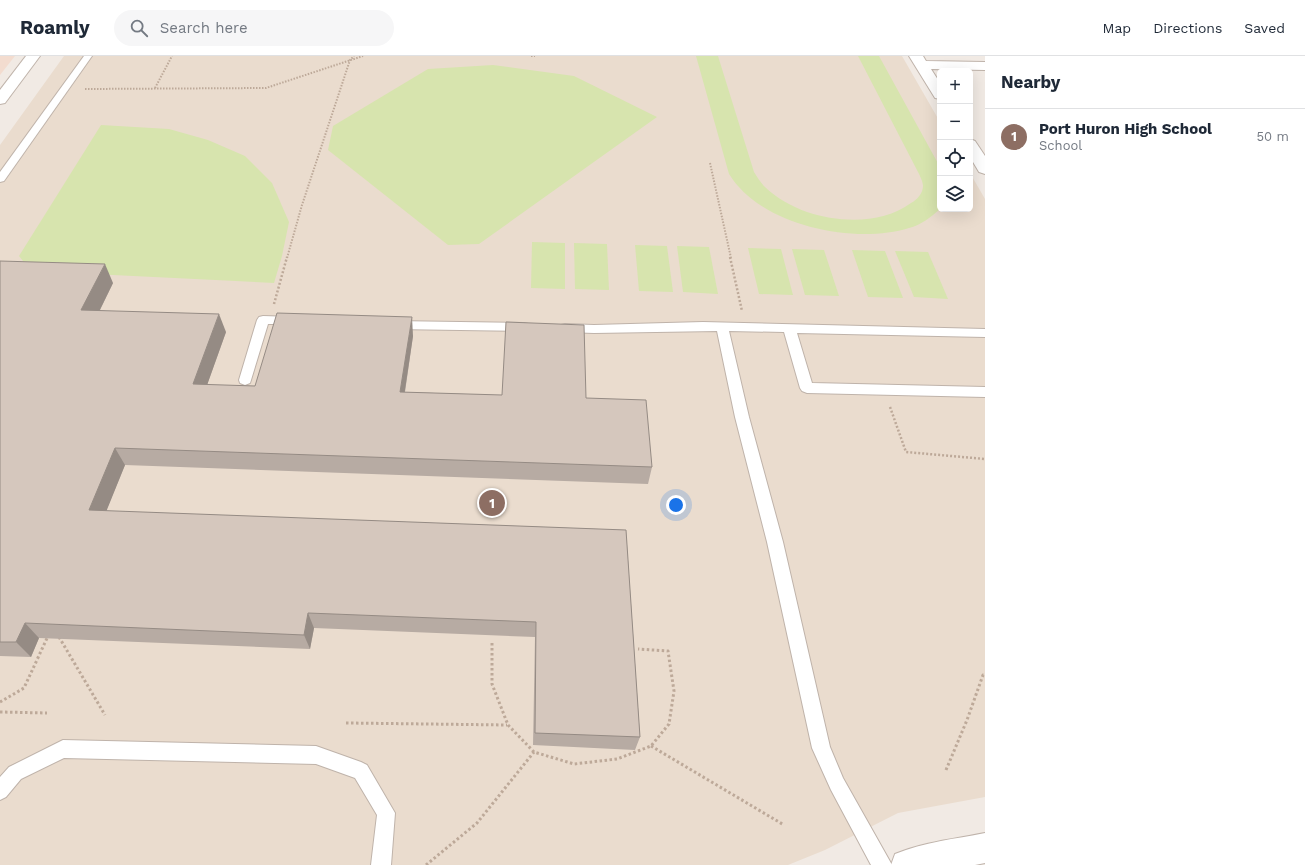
<!DOCTYPE html>
<html lang="en">
<head>
<meta charset="utf-8">
<style>
	:root { --surface:#fff; --page:#f6f6f7; --text:#1f2937; --muted:#747a83; --line:#e0e1e3; --accent:#0f766e }
	body { margin:0; font-family:"Work Sans",sans-serif; background:var(--page); color:var(--text) }
	.controls { position:absolute; right:12px; top:12px; display:grid; overflow:hidden; border-radius:6px; box-shadow:0 4px 16px #0002 }
	.controls button { width:36px; height:36px; display:grid; place-items:center; padding:0; border:0; border-bottom:1px solid var(--line); background:var(--surface); color:var(--text); font:20px sans-serif }
	.you { position:absolute; left:676px; top:449px; width:14px; height:14px; margin:-10px; border:3px solid #fff; border-radius:50%; background:#1a73e8; box-shadow:0 0 0 6px #1a73e833 }
	.badge { display:grid; place-items:center; width:26px; height:26px; border-radius:50%; background:var(--accent); color:#fff; font-size:13px; font-weight:700 }
	.pin { position:absolute; translate:-50% -50%; border:2px solid #fff; box-shadow:0 1px 4px #0006 }
	.list { margin:0; padding:0; list-style:none }
	h2 { display:flex; justify-content:space-between; align-items:center; height:52px; margin:0; padding:0 16px; font-size:17px }
	h2 small { font-size:13px; font-weight:400; color:var(--muted) }
	.list li { display:grid; grid-template-columns:26px 1fr auto; gap:12px; align-items:center; box-sizing:border-box; height:56px; padding:0 16px; border-top:1px solid var(--line) }
	.list b { display:block; font-size:15px; white-space:nowrap }
	.list p { margin:0; font-size:13px; white-space:nowrap; color:var(--muted) }
	.list em { font-size:13px; font-style:normal; color:var(--muted) }
	.icon { flex:none; width:22px; height:22px; fill:none; stroke:currentColor; stroke-width:2; stroke-linecap:round; stroke-linejoin:round }
	.map { position:relative; flex:none; width:985px; height:809px; overflow:hidden }
	header { display:flex; align-items:center; gap:24px; box-sizing:border-box; height:56px; padding:0 20px; background:var(--surface); border-bottom:1px solid var(--line) }
	header strong { font-size:19px }
	nav { display:flex; gap:22px; margin-inline-start:auto; font-size:14px }
	.search { width:280px; height:36px; background:var(--page); display:flex; align-items:center; gap:10px; box-sizing:border-box; padding:0 14px; border-radius:22px; color:var(--muted); font-size:15px }
	main { display:flex }
	aside { flex:1; background:var(--surface) }
	.map>svg:first-child { display:block }
	.commercial { fill:#f3dccf }
	.education { fill:#eadcce }
	.green { fill:#d7e4ae }
	.lines { fill:none; stroke-linecap:round; stroke-linejoin:round }
	.service-casing { stroke:#bfb3aa; stroke-width:2 }
	.minor-casing { stroke:#bfb3aa; stroke-width:2 }
	.tertiary-casing { stroke:#bfb3aa; stroke-width:2 }
	.path-far2 { stroke:#bda999; stroke-width:2; stroke-dasharray:1.5 1.5; stroke-linecap:butt }
	.path-far1 { stroke:#bda999; stroke-width:2.5; stroke-dasharray:2 2; stroke-linecap:butt }
	.path { stroke:#bda999; stroke-width:3; stroke-dasharray:2.5 2.5; stroke-linecap:butt }
	.service { fill:#fff; fill-rule:evenodd }
	.minor { fill:#fff; fill-rule:evenodd }
	.tertiary { fill:#fff; fill-rule:evenodd }
	.wall { fill:#b7aba3 }
	.shaded-wall { fill:#958b84 }
	.building { fill:#d5c7bd; stroke:#958b84 }
</style>
</head>
<body>
<header>
<strong>Roamly</strong>
<div class="search"><svg class="icon" aria-label="search" viewBox="0 0 24 24"><circle cx="10" cy="10" r="6"/><path d="M15 15l6 6"/></svg>Search here</div>
<nav><a>Map</a><a>Directions</a><a>Saved</a></nav>
</header>
<main>
<div class="map">
<svg width="985" height="809" viewBox="0 0 985 809">
	<rect width="100%" height="100%" fill="#f1eae4"/>
	<!-- commercial -->
	<polygon class="commercial" points="0,0 15,0 0,19"/>
	<!-- education -->
	<polygon class="education" points="64,0 902,0 940,66 940,153 970,153 970,117 985,143 985,741 898,757 825,794 788,809 0,809 0,89"/>
	<!-- green -->
	<g class="green">
		<path d="M 696,0 L 718,0 L 754,116 C 757,121 761,127 765,131 C 776,142 793,151 807,156 C 840,167 883,168 911,147 C 917,144 923,137 923,130 C 923,126 920,120 918,116 L 858,0 L 879,0 L 940,111 L 940,153 C 931,161 921,169 909,172 C 858,188 774,172 738,130 C 735,127 732,122 729,118 Z"/>
		<polygon points="493,9 574,20 657,61 479,188 448,189 328,94 333,70 428,13"/>
		<polygon points="101,69 169,73 208,84 245,100 272,127 289,166 282,200 274,227 31,215 19,200"/>
		<polygon points="532,186 565,187 565,233 531,232"/>
		<polygon points="574,187 607,188 609,234 575,233"/>
		<polygon points="635,189 667,190 673,236 639,235"/>
		<polygon points="677,190 709,191 718,238 683,236"/>
		<polygon points="748,192 781,193 793,239 759,238"/>
		<polygon points="792,193 824,194 839,240 805,239"/>
		<polygon points="852,194 885,195 903,242 868,241"/>
		<polygon points="895,195 928,196 948,243 914,241"/>
	</g>
	<g class="lines">
		<defs>
			<g id="service">
				<polygon points="84,0 92,0 4,125 0,126 0,116"/>
				<polygon points="263,260 294,261 298,262 300,265 298,268 268,268 251,324 250,327 245,329 240,327 239,324 257,264 259,261"/>
				<polygon points="393,265 524,267 528,268 530,271 528,274 524,275 393,273 389,272 387,269 389,266"/>
				<polygon points="703,266 985,273 985,281 797,277 812,327 985,331 985,341 807,337 802,335 800,332 784,276 729,275 749,361 783,486 830,691 843,722 892,809 871,809 831,734 812,692 767,486 735,361 717,275 594,277 565,276 561,275 559,272 561,269 565,268 594,269"/>
				<polygon points="63,684 316,690 361,706 367,709 395,757 391,809 371,809 377,759 355,722 316,708 64,702 21,723 6,741 0,744 0,721 9,711"/>
			</g>
			<g id="minor">
				<polygon points="909,0 923,0 926,5 985,6 985,14 931,13 940,27 940,43 935,42"/>
				<polygon points="970,83 975,85 985,100 985,118 979,116 970,101"/>
				<path d="M 985,777 L 985,807 L 975,809 L 891,809 L 895,798 C 924,786 955,783 985,777 Z"/>
			</g>
			<polygon id="tertiary" points="26,0 40,0 5,47 0,48 0,34"/>
		</defs>
		<!-- service casing -->
		<use href="#service" class="service-casing"/>
		<!-- minor casing -->
		<use href="#minor" class="minor-casing"/>
		<!-- tertiary casing -->
		<use href="#tertiary" class="tertiary-casing"/>
		<!-- path-far2 -->
		<g class="path-far2">
			<polyline points="531,0 535,0"/>
			<polyline points="155,32 172,0"/>
			<polyline points="85,33 266,32 363,0"/>
			<polyline points="710,107 731,202"/>
			<polyline points="287,202 302,149 350,4 354,0"/>
		</g>
		<!-- path-far1 -->
		<g class="path-far1">
			<polyline points="730,201 742,255"/>
			<polyline points="274,248 287,201"/>
			<polyline points="890,351 906,396 985,403"/>
		</g>
		<!-- path -->
		<g class="path">
			<polyline points="59,581 105,659"/>
			<polyline points="492,587 492,628 508,669 534,696 574,708 617,703 651,690 669,668 674,635 668,595 638,593"/>
			<polyline points="0,646 24,632 48,580"/>
			<polyline points="0,656 47,657"/>
			<polyline points="346,667 507,669"/>
			<polyline points="651,690 784,769"/>
			<polyline points="946,714 967,664 983,619 985,619"/>
			<polyline points="426,809 477,767 534,696"/>
		</g>
		<!-- service -->
		<use href="#service" class="service"/>
		<!-- minor -->
		<use href="#minor" class="minor"/>
		<!-- tertiary -->
		<use href="#tertiary" class="tertiary"/>
	</g>
	<!-- wall -->
	<polygon class="wall" points="0,205 113,227 100,254 226,276 207,329 255,330 413,280 405,336 586,342 652,411 648,428 125,409 106,455 626,474 640,681 635,694 533,689 535,581 314,572 310,593 39,582 31,601 0,600"/>
	<!-- shaded-wall -->
	<g class="shaded-wall">
		<polygon points="105,208 113,227 91,272 81,254"/>
		<polygon points="219,258 226,276 201,346 193,328"/>
		<polygon points="412,261 413,280 402,354 400,336"/>
		<polygon points="115,392 125,409 100,471 89,454"/>
		<polygon points="308,557 314,572 310,593 304,579"/>
		<polygon points="25,567 39,582 31,601 16,586"/>
	</g>
	<!-- building -->
	<polygon class="building" points="0,205 105,208 81,254 219,258 193,328 255,330 277,257 412,261 400,336 502,339 506,266 584,269 586,342 646,344 652,411 115,392 89,454 626,474 640,681 535,677 536,566 308,557 304,579 25,567 16,586 0,586"/>
</svg>
<div class="controls">
<button>+</button>
<button>−</button>
<button><svg class="icon" aria-label="locate" viewBox="0 0 24 24"><circle cx="12" cy="12" r="6"/><path d="M12 2v4M12 18v4M2 12h4M18 12h4"/></svg></button>
<button><svg class="icon" aria-label="layers" viewBox="0 0 24 24"><path d="M12 4l9 5-9 5-9-5zM3 14l9 5 9-5"/></svg></button>
</div>
<div class="you"></div>
<div class="pin badge" style="left:492px;top:447px;background:#8d6e63">1</div>
</div>
<aside>
<h2>Nearby<small></small></h2>
<ul class="list">
<li><span class="badge" style="background:#8d6e63">1</span><div><b>Port Huron High School</b><p>School</p></div><em>50 m</em></li>
</ul>
</aside>
</main>
</body>
</html>
